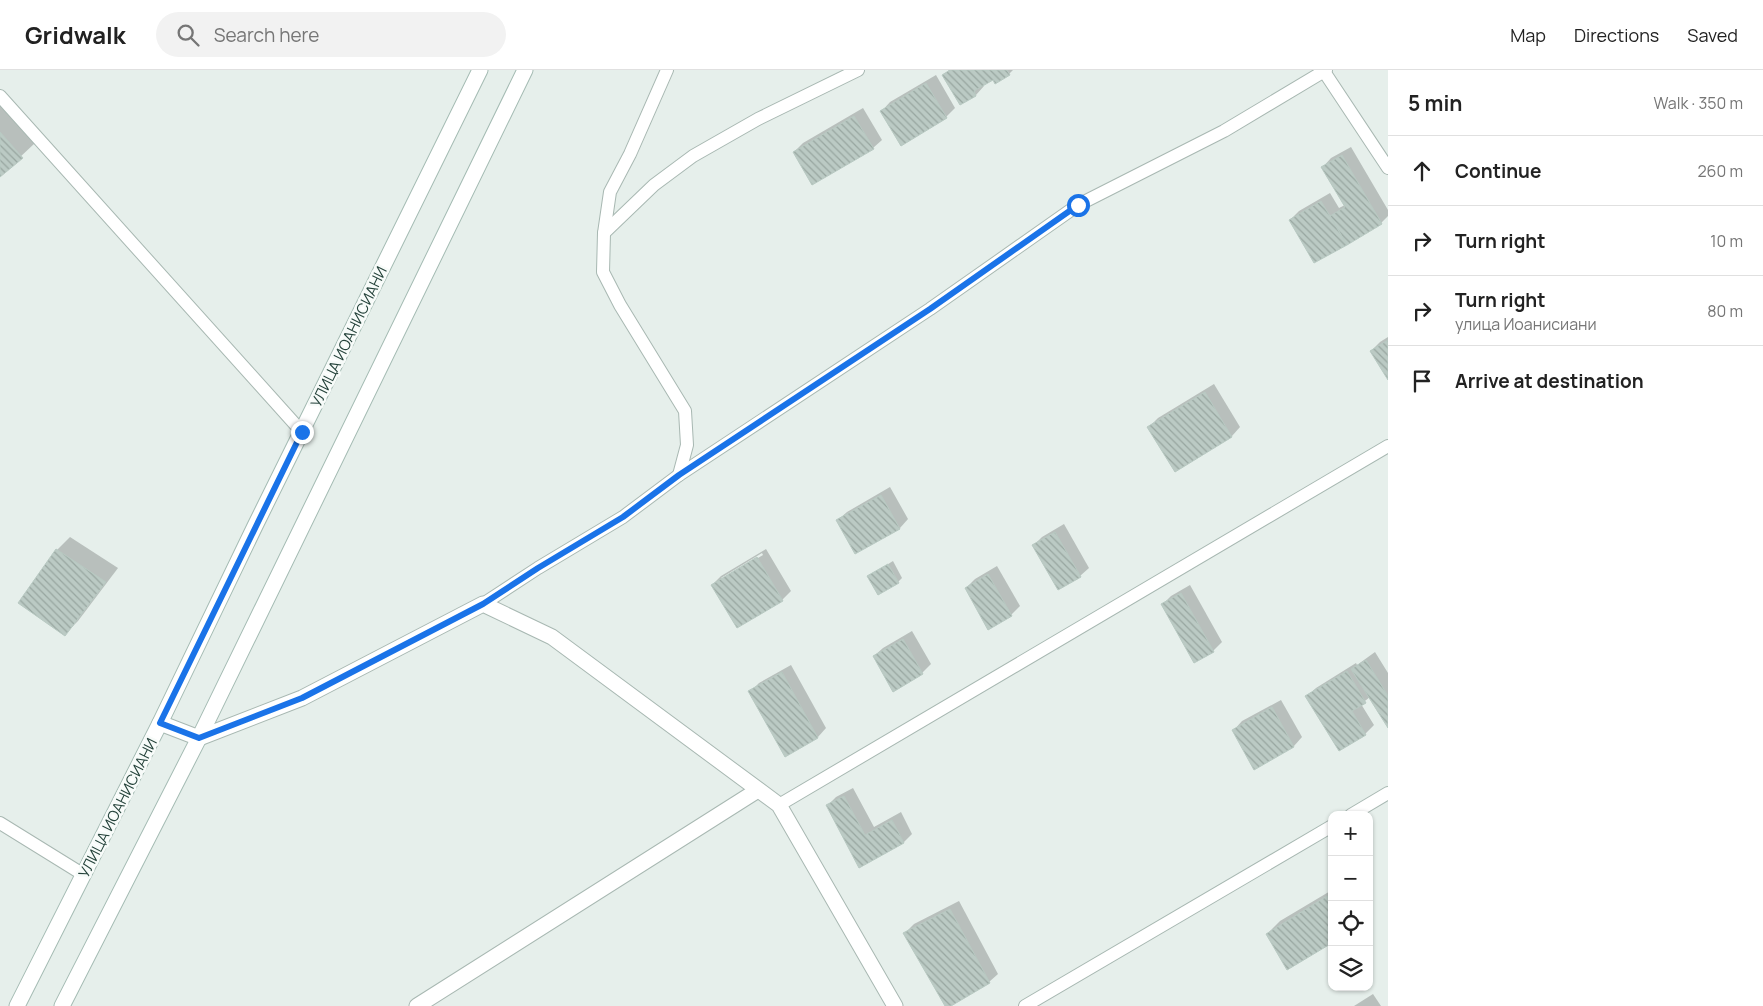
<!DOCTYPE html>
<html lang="en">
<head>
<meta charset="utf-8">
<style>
	:root { --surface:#fff; --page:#f2f2f2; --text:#222; --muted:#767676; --line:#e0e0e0 }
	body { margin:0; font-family:Manrope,sans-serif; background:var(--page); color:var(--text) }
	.controls { position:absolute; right:15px; bottom:15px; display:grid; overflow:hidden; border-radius:10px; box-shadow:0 1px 4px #0004 }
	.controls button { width:45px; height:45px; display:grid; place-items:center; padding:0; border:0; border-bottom:1px solid var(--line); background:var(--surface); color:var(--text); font:25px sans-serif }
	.stop { position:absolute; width:15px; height:15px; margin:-11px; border:4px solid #1a73e8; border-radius:50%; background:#fff }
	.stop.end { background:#1a73e8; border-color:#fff; box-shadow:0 1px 5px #0008 }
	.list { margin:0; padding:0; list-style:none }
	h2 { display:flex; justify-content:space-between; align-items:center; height:65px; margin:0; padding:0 20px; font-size:21px }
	h2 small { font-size:16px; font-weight:400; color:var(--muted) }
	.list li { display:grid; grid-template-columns:32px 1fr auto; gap:15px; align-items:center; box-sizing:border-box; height:70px; padding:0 20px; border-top:1px solid var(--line) }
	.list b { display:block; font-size:19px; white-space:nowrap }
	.list p { margin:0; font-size:16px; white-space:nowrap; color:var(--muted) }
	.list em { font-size:16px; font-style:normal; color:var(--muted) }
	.icon { flex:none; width:28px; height:28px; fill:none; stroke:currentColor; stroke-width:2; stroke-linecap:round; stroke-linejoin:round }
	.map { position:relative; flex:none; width:1388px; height:936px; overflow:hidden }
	header { display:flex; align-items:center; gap:30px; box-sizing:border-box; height:70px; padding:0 25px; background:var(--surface); border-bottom:1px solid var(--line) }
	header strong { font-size:24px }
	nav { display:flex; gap:28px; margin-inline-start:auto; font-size:18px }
	.search { width:350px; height:45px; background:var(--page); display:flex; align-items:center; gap:12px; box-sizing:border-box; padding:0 18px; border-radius:28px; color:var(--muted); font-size:19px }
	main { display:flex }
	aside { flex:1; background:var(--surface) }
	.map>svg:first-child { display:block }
	.shadow { fill:#0003; fill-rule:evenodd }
	.building { fill:url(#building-back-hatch); stroke:#b8c9c2 }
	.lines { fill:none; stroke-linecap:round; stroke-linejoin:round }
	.service-casing { stroke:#a8b8b2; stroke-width:14 }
	.minor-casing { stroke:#a8b8b2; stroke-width:17 }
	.secondary-casing { stroke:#a4bbb3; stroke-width:17 }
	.service { stroke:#fff; stroke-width:12 }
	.minor { stroke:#fff; stroke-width:15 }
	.secondary { stroke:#fff; stroke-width:15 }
	.route { stroke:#1a73e8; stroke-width:6 }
	.labels { text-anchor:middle; stroke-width:5; stroke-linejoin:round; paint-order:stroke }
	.street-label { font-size:15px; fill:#24423a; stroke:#f7fbf9 }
</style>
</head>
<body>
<header>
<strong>Gridwalk</strong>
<div class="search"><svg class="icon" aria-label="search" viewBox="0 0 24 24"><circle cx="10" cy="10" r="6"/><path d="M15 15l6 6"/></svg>Search here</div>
<nav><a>Map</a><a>Directions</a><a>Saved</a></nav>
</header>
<main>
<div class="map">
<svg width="1388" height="936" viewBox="0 0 1388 936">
	<defs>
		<pattern id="building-back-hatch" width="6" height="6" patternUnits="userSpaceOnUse" patternTransform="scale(1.25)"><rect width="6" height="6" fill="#bbcac4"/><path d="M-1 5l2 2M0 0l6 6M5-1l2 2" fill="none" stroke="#98a6a0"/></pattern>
	</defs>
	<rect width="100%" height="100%" fill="#e6efeb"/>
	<!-- shadow -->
	<g class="shadow">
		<polygon points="949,0 1013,0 1009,4 993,8 983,14 984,16 976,25 961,33 944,5"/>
		<polygon points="936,5 955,38 946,47 882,41 890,32"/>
		<polygon points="0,34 35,73 0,106"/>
		<polygon points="863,38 882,70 873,78 794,82 803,73"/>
		<polygon points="1351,77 1388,140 1388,146 1381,153 1315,192 1290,150 1299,141 1330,123 1339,138 1345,135 1323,97 1331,88"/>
		<polygon points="1388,267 1388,308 1371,281 1380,272"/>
		<polygon points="1214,314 1240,357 1232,366 1175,400 1149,357 1158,348"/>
		<polygon points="890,417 908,449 900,458 856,482 838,450 847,442"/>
		<polygon points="1064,454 1089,498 1080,506 1034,475 1042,467"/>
		<polygon points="70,467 118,498 78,551 65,564 57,480"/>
		<path d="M 766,479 L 791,521 L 782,530 L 737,557 L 712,515 L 721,506 ZM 762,483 L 763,485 L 721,510 L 721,508 Z"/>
		<polygon points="893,491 902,508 898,512 869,506"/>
		<polygon points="997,496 1020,536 1011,545 966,518 975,509"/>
		<polygon points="1190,515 1222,572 1213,581 1195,592 1162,535 1171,526"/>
		<polygon points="912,561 931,594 922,603 874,586 883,578"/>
		<polygon points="1375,582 1388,603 1388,656 1370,627 1361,634 1374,655 1365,664 1339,680 1307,626 1316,618 1356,593 1357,595"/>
		<polygon points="791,595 826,658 818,667 786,685 750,622 759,613"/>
		<polygon points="1281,630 1302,667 1294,676 1255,698 1234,660 1242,651"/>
		<polygon points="853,718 874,757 901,742 912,764 904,772 860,796 827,736 836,727"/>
		<polygon points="1332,820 1332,872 1267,864 1280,851"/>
		<polygon points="959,831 998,904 989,912 947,936 905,863 914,854"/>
		<polygon points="1373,924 1381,936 1354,936"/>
	</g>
	<!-- building -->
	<g class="building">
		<polygon points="950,0 1007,0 1010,5 995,14 993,10 974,21 976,26 960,35 942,5"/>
		<polygon points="926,13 947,48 901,76 880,41"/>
		<polygon points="854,46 874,79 812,115 793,82"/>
		<polygon points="0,62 23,88 0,107"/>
		<polygon points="1342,85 1382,154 1347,175 1330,146 1345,137 1321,97"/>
		<polygon points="1321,131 1347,175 1314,193 1289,150"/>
		<polygon points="1388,270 1388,310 1370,281"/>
		<polygon points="1205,322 1232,367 1175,402 1147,357"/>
		<polygon points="881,425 900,459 855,484 836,450"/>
		<polygon points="1055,462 1081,507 1058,520 1032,475"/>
		<polygon points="56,479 106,512 65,566 18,533"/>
		<polygon points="757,487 783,531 737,558 711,515"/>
		<polygon points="888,494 899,513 878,525 867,506"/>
		<polygon points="988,504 1012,546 988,560 965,518"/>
		<polygon points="1181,523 1214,582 1194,593 1161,534"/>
		<polygon points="903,569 923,604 893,622 873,586"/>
		<polygon points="1366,590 1388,626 1388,658 1351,599"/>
		<polygon points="1347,601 1366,633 1352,641 1366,665 1339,681 1305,626"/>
		<polygon points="782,602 818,668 785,687 748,621"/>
		<polygon points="1272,637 1294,677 1254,700 1232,660"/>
		<polygon points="844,726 865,765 892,750 904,773 859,798 826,735"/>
		<polygon points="1327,826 1332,834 1332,873 1287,900 1266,864"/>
		<polygon points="950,839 990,913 951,936 945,936 903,863"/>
	</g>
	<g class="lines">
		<defs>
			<g id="service">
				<polyline points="667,0 630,84 610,122 604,163 603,202 620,235 685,341 687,375 679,405"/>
				<polyline points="1323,0 1388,98"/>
				<polyline points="0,26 302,362"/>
				<polyline points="604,163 654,115 693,86 758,49 858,0"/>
				<polyline points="483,534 538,498 623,447 679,405 930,239 1078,135 1224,61 1326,0"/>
				<polyline points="779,735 1388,376"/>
				<polyline points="1351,745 1388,723"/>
				<polyline points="0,753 84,805"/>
				<polyline points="1025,936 1332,756"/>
			</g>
			<g id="minor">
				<polyline points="160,653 199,668 302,628 483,534 552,567 779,735 895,936"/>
				<polyline points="417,936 758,720"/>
			</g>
			<g id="secondary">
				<polyline points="17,936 160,653 255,456 480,0"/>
				<polyline points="62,936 199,668 525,0"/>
			</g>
		</defs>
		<!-- service casing -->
		<use href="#service" class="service-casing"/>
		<!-- minor casing -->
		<use href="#minor" class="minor-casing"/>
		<!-- secondary casing -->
		<use href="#secondary" class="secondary-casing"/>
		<!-- service -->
		<use href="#service" class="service"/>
		<!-- minor -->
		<use href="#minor" class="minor"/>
		<!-- secondary -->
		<use href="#secondary" class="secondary"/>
	</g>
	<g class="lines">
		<!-- route -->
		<polyline class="route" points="302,362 160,653 199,668 302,628 483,534 538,498 623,447 679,405 930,239 1078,135"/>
	</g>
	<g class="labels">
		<!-- street labels -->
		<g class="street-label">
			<text transform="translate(349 267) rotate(-64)" y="5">УЛИЦА ИОАНИСИАНИ</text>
			<text transform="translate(118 738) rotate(-63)" y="5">УЛИЦА ИОАНИСИАНИ</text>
		</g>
	</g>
</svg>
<div class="controls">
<button>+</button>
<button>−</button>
<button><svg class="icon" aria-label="locate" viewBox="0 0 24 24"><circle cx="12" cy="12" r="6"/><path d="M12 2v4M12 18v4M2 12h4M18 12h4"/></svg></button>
<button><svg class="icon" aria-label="layers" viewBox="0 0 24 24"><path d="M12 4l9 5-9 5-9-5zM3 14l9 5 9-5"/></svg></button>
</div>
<div class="stop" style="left:1078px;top:135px"></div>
<div class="stop end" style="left:302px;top:362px"></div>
</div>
<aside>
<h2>5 min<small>Walk · 350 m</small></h2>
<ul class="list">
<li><svg class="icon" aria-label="ahead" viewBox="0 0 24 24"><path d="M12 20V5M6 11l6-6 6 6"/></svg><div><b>Continue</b></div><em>260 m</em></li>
<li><svg class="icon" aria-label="right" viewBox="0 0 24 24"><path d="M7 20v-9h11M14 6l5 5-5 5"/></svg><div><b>Turn right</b></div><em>10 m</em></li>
<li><svg class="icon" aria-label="right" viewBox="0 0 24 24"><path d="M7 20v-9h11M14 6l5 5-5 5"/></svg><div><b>Turn right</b><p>улица Иоанисиани</p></div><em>80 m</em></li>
<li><svg class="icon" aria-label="arrive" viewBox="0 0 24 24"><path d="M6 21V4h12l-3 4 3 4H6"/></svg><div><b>Arrive at destination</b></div></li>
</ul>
</aside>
</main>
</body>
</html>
